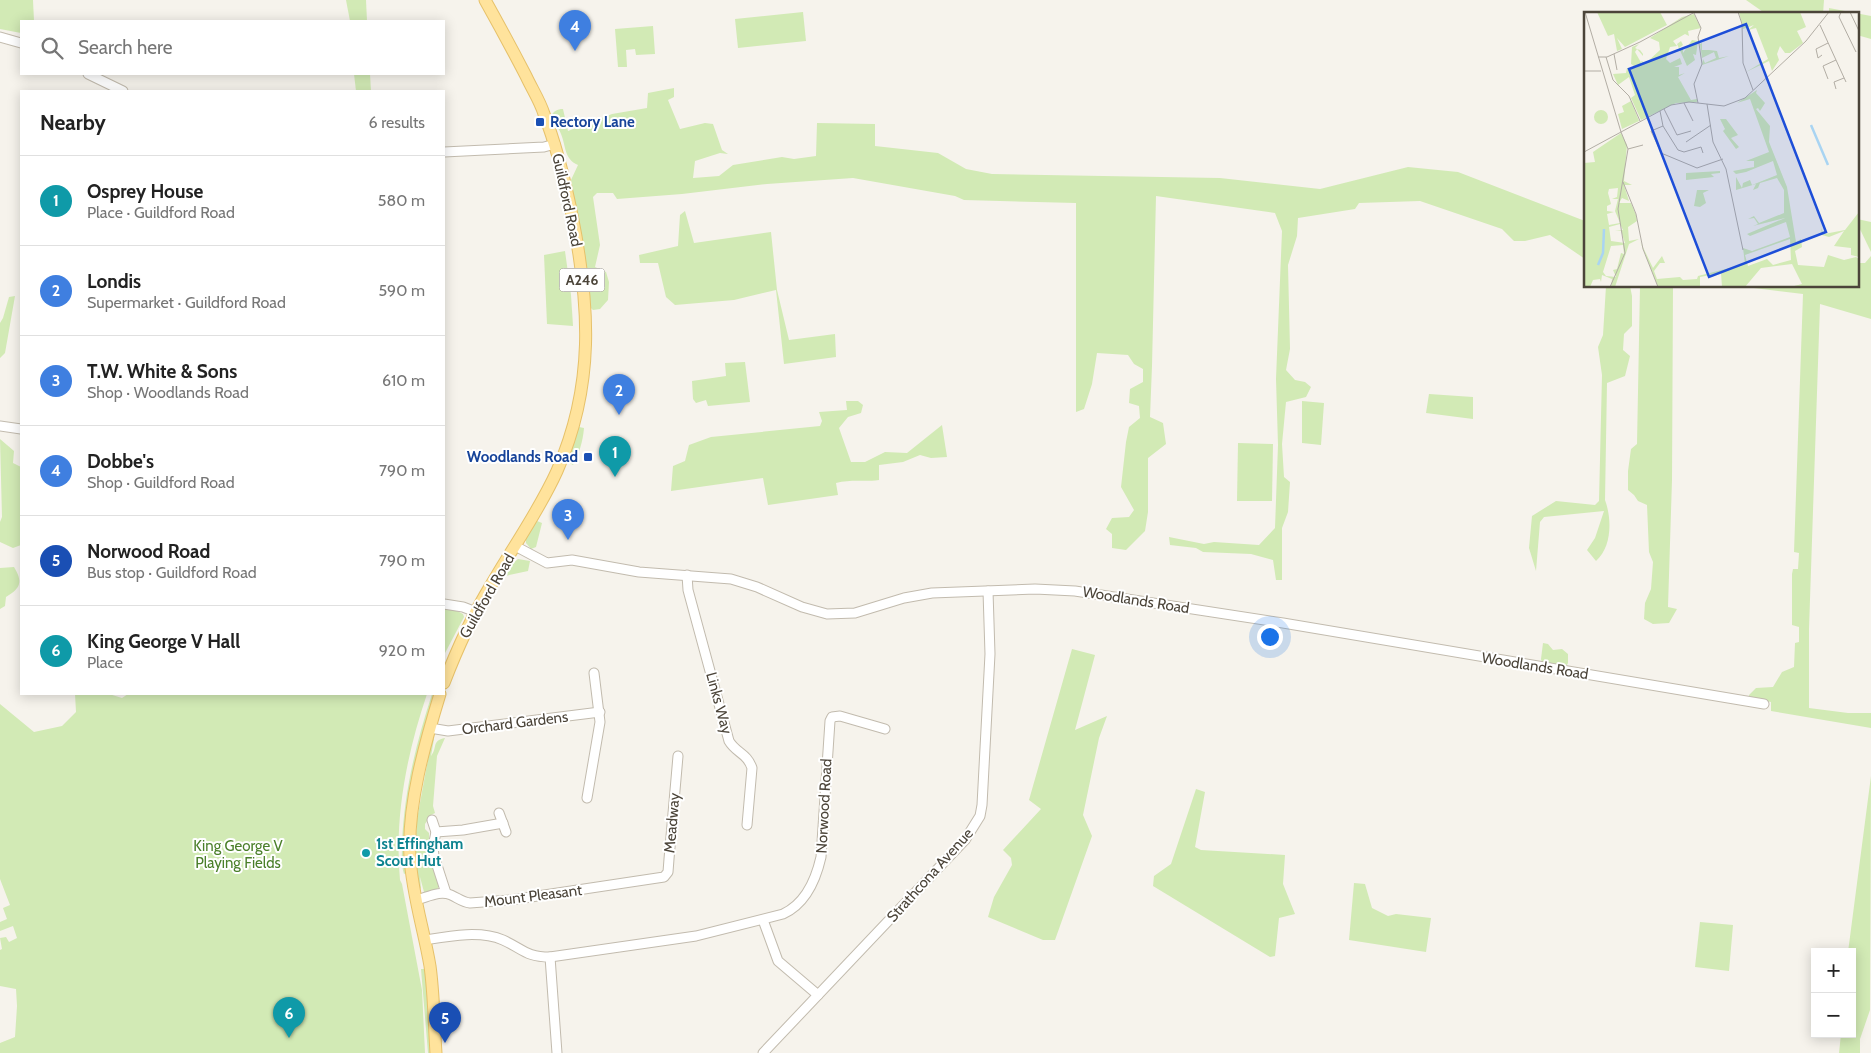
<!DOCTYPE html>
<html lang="en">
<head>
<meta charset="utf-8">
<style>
	:root { --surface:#fff; --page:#f2f2f2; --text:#222; --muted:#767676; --line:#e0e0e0; --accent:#0b8043 }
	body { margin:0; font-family:Cabin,sans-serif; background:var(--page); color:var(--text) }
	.controls { position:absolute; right:15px; bottom:15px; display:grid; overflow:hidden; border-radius:0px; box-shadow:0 2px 12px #0003 }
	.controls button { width:45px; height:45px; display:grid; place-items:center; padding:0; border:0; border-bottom:1px solid var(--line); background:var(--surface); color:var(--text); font:25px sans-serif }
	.you { position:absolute; left:1269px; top:636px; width:18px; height:18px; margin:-12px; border:4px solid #fff; border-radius:50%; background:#1a73e8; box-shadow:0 0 0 8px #1a73e833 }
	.badge { display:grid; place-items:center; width:32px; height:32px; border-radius:50%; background:var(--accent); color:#fff; font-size:16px; font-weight:700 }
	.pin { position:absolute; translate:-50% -41px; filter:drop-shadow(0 1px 2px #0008) }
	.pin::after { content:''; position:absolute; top:26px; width:18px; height:15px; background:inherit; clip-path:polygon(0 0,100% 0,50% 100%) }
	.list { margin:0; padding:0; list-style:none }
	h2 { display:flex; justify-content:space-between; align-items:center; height:65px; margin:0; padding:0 20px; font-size:21px }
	h2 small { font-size:16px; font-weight:400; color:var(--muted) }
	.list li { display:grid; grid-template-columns:32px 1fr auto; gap:15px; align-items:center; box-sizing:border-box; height:90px; padding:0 20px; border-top:1px solid var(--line) }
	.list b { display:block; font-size:19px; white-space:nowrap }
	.list p { margin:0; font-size:16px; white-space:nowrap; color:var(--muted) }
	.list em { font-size:16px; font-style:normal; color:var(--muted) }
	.icon { flex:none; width:28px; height:28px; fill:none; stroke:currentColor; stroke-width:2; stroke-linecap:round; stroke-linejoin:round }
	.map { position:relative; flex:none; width:1871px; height:1053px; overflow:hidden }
	.search { position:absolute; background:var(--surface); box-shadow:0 2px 12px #0003; left:20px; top:20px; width:425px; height:55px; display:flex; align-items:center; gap:12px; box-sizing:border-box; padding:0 18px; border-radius:0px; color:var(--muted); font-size:19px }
	.panel { position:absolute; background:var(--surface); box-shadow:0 2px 12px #0003; left:20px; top:90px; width:425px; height:605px; border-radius:0px }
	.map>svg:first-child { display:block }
	.green { fill:#d2eab5 }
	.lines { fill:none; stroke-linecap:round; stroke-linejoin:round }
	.minor-casing { stroke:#c2bbae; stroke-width:11 }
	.major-casing { stroke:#e6c16a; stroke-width:13 }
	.minor { stroke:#fff; stroke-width:9 }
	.major { stroke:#ffe39c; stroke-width:11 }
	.transit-dot { fill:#1a4fb4; stroke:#fff; stroke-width:2 }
	.culture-dot { fill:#0f9aa8; stroke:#fff; stroke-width:2 }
	.labels { text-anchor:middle; stroke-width:4; stroke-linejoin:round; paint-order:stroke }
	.shield { fill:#fff; stroke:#817c74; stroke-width:1 }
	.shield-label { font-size:14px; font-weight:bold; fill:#4b4439 }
	.transit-label { font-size:15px; font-weight:bold; fill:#164399; stroke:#fff; text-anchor:start }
	.street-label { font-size:15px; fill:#4b4439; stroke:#fff }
	.culture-label { font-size:15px; font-weight:bold; fill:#0d838f; stroke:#fff; text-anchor:start }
	.park-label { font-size:15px; fill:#4a7f2a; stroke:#fff }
	.inset-river { fill:none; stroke:#a9d4f2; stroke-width:2.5 }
	.inset-road { fill:none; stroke:#b2ada4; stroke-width:1 }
	.view { fill:#1d4ed8; fill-opacity:0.15; stroke:#1d4ed8; stroke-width:2.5 }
	.inset-edge { fill:none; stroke:#4b4439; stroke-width:2.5 }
</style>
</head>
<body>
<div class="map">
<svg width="1871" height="1053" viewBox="0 0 1871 1053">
	<rect width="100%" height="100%" fill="#f6f3ec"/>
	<!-- green -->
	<g class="green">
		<polygon points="0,0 33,0 34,21 21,21 21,33 0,29"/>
		<polygon points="346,0 366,0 367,21 350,21"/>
		<polygon points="1746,0 1824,0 1823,14 1766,14"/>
		<polygon points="1829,8 1871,16 1871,39 1857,35 1857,14 1829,14"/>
		<polygon points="803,12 806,41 738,48 735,19"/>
		<polygon points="653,26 655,54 636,55 635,49 626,50 627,67 618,67 615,29"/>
		<polygon points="354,74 370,74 371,91 356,91"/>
		<path d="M 674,88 L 674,97 L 668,100 L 680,129 L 705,123 L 713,124 L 722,150 L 728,154 L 720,153 L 695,161 L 693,178 L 719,176 L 733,165 L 782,157 L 794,159 L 816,156 L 817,123 L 875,124 L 875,146 L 938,153 L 966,169 L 992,174 L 1220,178 L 1320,189 L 1408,167 L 1458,172 L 1585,221 L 1585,259 L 1550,235 L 1525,241 L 1514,241 L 1502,229 L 1420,201 L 1359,203 L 1355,209 L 1298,218 L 1297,236 L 1288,265 L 1290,349 L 1286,370 L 1295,380 L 1305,382 L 1311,387 L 1306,397 L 1286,402 L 1282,444 L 1284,477 L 1290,482 L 1288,512 L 1282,528 L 1282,580 L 1276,580 L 1273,560 L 1251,554 L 1203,552 L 1196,548 L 1170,545 L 1169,537 L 1204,544 L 1214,542 L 1259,545 L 1275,528 L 1278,445 L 1276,379 L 1282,231 L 1275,213 L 1156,196 L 1152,366 L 1150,417 L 1163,423 L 1166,444 L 1148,458 L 1148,512 L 1145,531 L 1126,550 L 1112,548 L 1112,534 L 1106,529 L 1112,518 L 1129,517 L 1134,510 L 1121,487 L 1126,442 L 1129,427 L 1140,418 L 1139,406 L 1129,403 L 1130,389 L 1143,382 L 1143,369 L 1134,364 L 1128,355 L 1097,353 L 1092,384 L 1084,409 L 1076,412 L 1076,203 L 964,200 L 955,196 L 853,178 L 767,184 L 682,194 L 617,199 L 613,193 L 597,193 L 593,197 L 600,245 L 595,267 L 606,272 L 609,282 L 608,300 L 600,309 L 593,310 L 590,307 L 587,281 L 591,275 L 591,268 L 585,268 L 571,180 L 578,165 C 564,159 566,146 561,134 C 559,128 554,123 551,116 C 554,111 557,109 563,109 L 568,131 L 612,114 L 647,108 L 648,93 Z"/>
		<polygon points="685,211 694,243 771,232 777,290 789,340 835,334 836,357 784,364 776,290 734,300 675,305 666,297 658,263 640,263 639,255 678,246 680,215"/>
		<polygon points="1857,219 1871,222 1871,252 1857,223"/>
		<polygon points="565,251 571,295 573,326 547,324 544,255"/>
		<polygon points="1871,256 1871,319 1820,304 1809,629 1809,708 1848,713 1871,713 1871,728 1771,711 1771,702 1749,698 1749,695 1756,688 1773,687 1782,672 1794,667 1795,643 1799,642 1799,627 1792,625 1792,574 1793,569 1798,569 1799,553 1794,552 1803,294 1738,286 1857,286 1857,263 1865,263"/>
		<path d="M 1606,286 L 1630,286 L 1632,296 L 1632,326 L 1624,334 L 1623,350 L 1630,356 L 1625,376 L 1607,383 L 1605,500 C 1612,519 1612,547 1596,561 L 1587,550 L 1595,538 L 1604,511 L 1544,517 L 1540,522 L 1536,571 L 1529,548 L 1532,516 L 1556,501 L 1595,505 L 1599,501 L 1602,375 L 1598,347 L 1603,335 Z"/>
		<polygon points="1640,286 1673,286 1672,480 1668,607 1677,609 1669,623 1653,624 1644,619 1645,603 1651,589 1653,562 1649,552 1647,505 1638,501 1634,495 1628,490 1628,471 1631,449 1637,444"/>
		<polygon points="15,296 5,353 0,358 0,323 3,318 9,297"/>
		<polygon points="745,362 750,402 708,406 706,400 696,403 693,399 692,381 726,376 725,363"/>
		<polygon points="1429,394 1473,397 1473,419 1426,413"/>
		<path d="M 846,401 L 858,401 L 863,405 L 861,413 L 848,417 L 839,428 L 851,462 L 865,462 L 885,452 L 907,453 L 942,425 L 947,457 L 931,458 L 920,455 L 903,462 L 879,465 L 879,480 C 864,482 851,479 836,483 L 838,495 L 768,505 L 763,478 L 671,491 L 673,466 L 685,461 L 689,445 L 711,437 L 820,426 L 822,421 L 819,412 L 847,410 Z"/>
		<polygon points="1302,401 1324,403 1321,445 1302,443"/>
		<path d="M 579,427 L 584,428 C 583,441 579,454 573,465 L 566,461 Z"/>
		<polygon points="0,439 14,451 13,463 21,467 21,545 13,548 0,542 0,522 2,517"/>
		<polygon points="1238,443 1273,444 1272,501 1237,501"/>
		<polygon points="537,521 542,523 536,547 531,549 526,543 526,539"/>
		<polygon points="518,559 530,561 528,571 505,576 512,564"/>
		<path d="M 14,567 C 23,582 21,588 6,597 L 5,606 L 0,609 L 0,568 Z"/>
		<polygon points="444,607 449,607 463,614 464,617 444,655"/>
		<polygon points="1543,643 1548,644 1553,650 1562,649 1568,654 1568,663 1566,667 1542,663 1541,659"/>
		<polygon points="1072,649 1095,655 1075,730 1107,716 1099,738 1083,815 1092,836 1055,940 1043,940 988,917 994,897 1012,865 1011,858 1003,850 1041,809 1029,800"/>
		<path d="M 75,694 L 109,694 L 122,698 L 128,694 L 427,694 C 407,753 394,817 400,880 L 402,884 L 422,990 L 425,1053 L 0,1053 L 0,1043 L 15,1037 L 17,1006 L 16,989 L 0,986 L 0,950 L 2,949 L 0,938 L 6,937 L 9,942 L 17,938 L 13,926 L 0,931 L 0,922 L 7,919 L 3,908 L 10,905 L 0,879 L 0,704 L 34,732 L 62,726 L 76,712 Z"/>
		<path d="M 432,694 L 436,694 L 406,873 L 404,874 C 401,865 402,853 402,844 C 404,792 416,743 432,694 Z"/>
		<path d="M 445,738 L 437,756 L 433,806 L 435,813 L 431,815 L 425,824 L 425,829 L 429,833 L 429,852 L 440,884 C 437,892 431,894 424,892 L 420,877 L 421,889 L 418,886 L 415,852 L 417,819 L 431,743 L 433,739 L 434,739 L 431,756 C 438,747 431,741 445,738 Z"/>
		<polygon points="1871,776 1870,1010 1860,1039 1860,1053 1839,1053 1841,1034 1852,1034 1852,952 1848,952"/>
		<polygon points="1196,789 1205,792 1195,847 1201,850 1285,855 1283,884 1295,914 1279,918 1275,956 1270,957 1153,886 1154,876 1171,864"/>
		<polygon points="1354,883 1365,884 1372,908 1388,916 1396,914 1431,918 1426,952 1349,940"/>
		<polygon points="1700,922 1733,925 1729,971 1695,967"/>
		<polygon points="421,969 426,969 430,1053 428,1053"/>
	</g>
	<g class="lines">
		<defs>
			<g id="minor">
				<polyline points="0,37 21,43"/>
				<polyline points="88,74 123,91"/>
				<polyline points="444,152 544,147 555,144"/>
				<polyline points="0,426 21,429"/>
				<polyline points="515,546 547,563 572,560 639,572 731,579 757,587 802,607 827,614 855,613 904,598 932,593 1035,589 1075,591 1283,623 1764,704"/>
				<path d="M 687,575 L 688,590 L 729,741 C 736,753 747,753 752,768 L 747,825"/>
				<polyline points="444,604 463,607 476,612"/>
				<polyline points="430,728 448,731 600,712"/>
				<polyline points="587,798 600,722 594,673"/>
				<polyline points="499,813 506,832"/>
				<polyline points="432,820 436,832 433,847 434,856 446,893"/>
				<polyline points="436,832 463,830 503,823"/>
				<path d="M 416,900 C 428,897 440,890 451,895 C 458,898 462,902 470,903 L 511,900 L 664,877 L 668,872 L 669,859 L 678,756"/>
				<polyline points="763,920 778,961 818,995"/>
				<path d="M 425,940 C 449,936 480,930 503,940 C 523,949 526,957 550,957 L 696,936 L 783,914 C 805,904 816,879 821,857 L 830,721 L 832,717 L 840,716 L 885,729"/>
				<polyline points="550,957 557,1053"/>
				<polyline points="763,1053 965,840 980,816 982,805 990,654 988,591"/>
			</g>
			<g id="major">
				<path d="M 444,683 C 457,649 472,616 491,585 C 513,547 539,511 557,471 C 595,385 590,305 572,215 C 565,181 557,147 544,114 C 540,101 532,89 526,76 C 513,51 499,25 485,0"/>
				<path d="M 436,1053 C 434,1024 434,995 430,966 C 424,930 412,894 410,857 C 407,806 425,743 440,694"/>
			</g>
		</defs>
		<!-- minor casing -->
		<use href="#minor" class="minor-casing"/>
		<!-- major casing -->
		<use href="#major" class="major-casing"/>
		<!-- minor -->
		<use href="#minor" class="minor"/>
		<!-- major -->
		<use href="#major" class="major"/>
	</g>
	<!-- markers -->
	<g class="transit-dot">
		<rect x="535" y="117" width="10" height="10" rx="2.5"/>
		<rect x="583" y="452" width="10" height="10" rx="2.5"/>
	</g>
	<circle class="culture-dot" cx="366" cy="853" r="5"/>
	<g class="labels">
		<!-- shield labels -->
		<rect class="shield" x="559.5" y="268.5" width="45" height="23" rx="4"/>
		<g class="shield-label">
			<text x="582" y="285">A246</text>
		</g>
		<!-- transit labels -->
		<g class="transit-label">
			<text x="550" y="127">Rectory Lane</text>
			<text x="578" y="462" text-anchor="end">Woodlands Road</text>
		</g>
		<!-- street labels -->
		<g class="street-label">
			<text transform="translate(567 200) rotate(78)" y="5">Guildford Road</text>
			<text transform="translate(487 596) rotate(-60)" y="5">Guildford Road</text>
			<text transform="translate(1136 600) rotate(9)" y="5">Woodlands Road</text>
			<text transform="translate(1535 666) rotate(9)" y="5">Woodlands Road</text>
			<text transform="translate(719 703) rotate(75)" y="5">Links Way</text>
			<text transform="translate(515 723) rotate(-7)" y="5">Orchard Gardens</text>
			<text transform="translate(824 806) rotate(-87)" y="5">Norwood Road</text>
			<text transform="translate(672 823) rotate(-85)" y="5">Meadway</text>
			<text transform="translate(930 875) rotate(-48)" y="5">Strathcona Avenue</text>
			<text transform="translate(533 896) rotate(-7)" y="5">Mount Pleasant</text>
		</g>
		<!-- culture labels -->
		<g class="culture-label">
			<text x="376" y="849">1st Effingham<tspan x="376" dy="17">Scout Hut</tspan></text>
		</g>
		<!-- park labels -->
		<g class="park-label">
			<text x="238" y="851">King George V<tspan x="238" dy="17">Playing Fields</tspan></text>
		</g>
	</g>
	<!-- overview -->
	<g transform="translate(1584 12)">
		<rect width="275" height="275" fill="#f6f3ec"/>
		<path d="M 13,0 L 76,0 L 83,13 L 41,35 L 33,26 L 38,37 L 33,39 L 30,22 L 24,24 ZM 155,0 L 216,0 L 222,15 L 213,19 L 219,31 L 206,41 L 201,41 L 196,34 L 193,42 L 195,48 L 188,59 L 185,49 L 162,60 L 184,47 L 172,16 L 164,18 L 170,13 L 159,17 ZM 110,2 L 117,16 L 104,19 L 105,24 L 101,22 L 89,29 L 93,34 L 86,35 L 82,47 L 86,51 L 96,46 L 98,52 L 90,55 L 95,55 L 95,63 L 101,61 L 94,65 L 107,88 L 113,87 L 113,90 L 92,91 L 57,108 L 47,86 L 51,83 L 45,65 L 34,73 L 29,62 L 42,61 L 43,56 L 53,56 L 47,52 L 48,35 L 55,32 L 51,36 L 53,37 L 56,38 L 59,42 L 59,44 L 53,37 L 51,40 L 59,54 L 57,49 L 62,51 L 76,38 L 75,30 L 66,26 L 98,5 ZM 108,28 L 114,29 L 112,43 L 109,42 L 111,48 L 103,54 L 93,32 L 97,29 L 99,33 L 95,36 L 99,36 L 99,41 ZM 118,31 L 118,38 L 125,38 L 126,33 L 125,38 L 133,39 L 135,46 L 145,44 L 118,53 L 119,47 L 121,51 L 132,46 L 130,40 L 118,46 L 116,32 ZM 173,78 L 172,81 L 181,91 L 176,99 L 174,96 L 172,97 L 186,114 L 185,130 L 203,175 L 212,230 L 217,227 L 218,235 L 211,239 L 214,253 L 240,255 L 244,243 L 260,248 L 272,245 L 275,247 L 275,275 L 206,275 L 218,272 L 208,252 L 177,256 L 161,275 L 138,275 L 137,261 L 116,265 L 116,275 L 74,275 L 56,229 L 69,256 L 78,244 L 81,251 L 76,251 L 70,259 L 73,267 L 96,265 L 99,268 L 113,267 L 114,264 L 161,252 L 159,236 L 168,239 L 206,225 L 202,210 L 166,224 L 163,222 L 201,206 L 169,214 L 174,212 L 170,206 L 164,207 L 170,204 L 175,211 L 200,201 L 200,178 L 193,166 L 176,171 L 174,176 L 169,178 L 172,172 L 152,178 L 152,165 L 158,176 L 159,171 L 166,168 L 168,173 L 193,163 L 189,149 L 162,160 L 152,162 L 149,159 L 170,155 L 170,149 L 162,149 L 185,140 L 166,87 L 153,91 ZM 206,227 L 207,248 L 189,253 L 183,247 L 164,254 L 161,243 ZM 47,89 L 55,109 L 38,117 L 34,102 L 40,100 L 38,94 ZM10 105a7 7 0 1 1 14 0a7 7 0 1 1-14 0ZM 136,107 L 142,107 L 154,123 L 147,126 L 155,135 L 152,137 L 139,119 L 141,117 ZM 37,121 L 43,133 L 40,169 L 48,173 L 40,173 L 45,189 L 38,186 L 35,191 L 47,191 L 52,203 L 53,209 L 44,215 L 45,229 L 55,227 L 45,232 L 31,275 L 27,275 L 28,267 L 18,263 L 17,270 L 16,267 L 9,268 L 6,275 L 0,275 L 0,151 L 11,150 L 9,140 ZM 34,176 L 33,185 L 28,187 L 34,187 L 31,199 L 36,211 L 25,213 L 23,202 L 30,200 L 23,199 L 23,194 L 27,192 L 24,181 L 25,177 ZM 36,212 L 39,218 L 31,219 L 37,219 L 41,231 L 27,229 L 25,215 ZM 39,233 L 40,242 L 37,241 L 33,257 L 29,258 L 32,265 L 22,264 L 19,260 L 27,234 ZM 136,159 L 136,161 L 127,162 L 130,165 L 102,168 L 102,161 ZM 113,178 L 125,178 L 119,181 L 122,191 L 116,195 L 110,194 ZM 275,200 L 275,245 L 267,243 L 267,236 L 250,234 L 260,219 L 245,225 L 238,223 L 237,216 L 240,222 L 261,218 Z" fill="#d2eab5" fill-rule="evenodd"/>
		<path class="inset-river" d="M 227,113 L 244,153M 14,253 L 19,241 L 20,217"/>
		<path class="inset-road" d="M 1,0 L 37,120M 154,0 L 158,12 L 159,51 L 169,78M 257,0 L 255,5 L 272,40M 266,0 L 275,19M 110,1 L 117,16 L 114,25 L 118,52 L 110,72 L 114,91M 236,13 L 262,70M 30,42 L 33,58M 238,43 L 234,46 L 232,37 L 244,31M 14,45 L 23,45 L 56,30 L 111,0M 22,45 L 29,68 L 45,84 L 56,109M 0,59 L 17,59M 244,67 L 239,54 L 252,48M 252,77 L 250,70 L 260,66M 100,91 L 109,109M 123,92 L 129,130 L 142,157 L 159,238M 80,97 L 93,123 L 107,119M 76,99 L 79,114 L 94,138 L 100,140 L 117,135 L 119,141M 102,130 L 127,113M 75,136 L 67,119 L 79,114M 44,137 L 59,133M 0,140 L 87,93 L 105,90 L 140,94 L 161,86 L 222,29 L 245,0M 77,141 L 113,156 L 139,147M 39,170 L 52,202 L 59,237 L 74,275M 26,275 L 41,241 L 34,197 L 44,137 L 37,120"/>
		<path class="view" d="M 162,12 L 242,220 L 125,265 L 45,57 Z"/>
		<rect width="275" height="275" class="inset-edge"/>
	</g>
</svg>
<div class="controls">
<button>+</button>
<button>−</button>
</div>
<div class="you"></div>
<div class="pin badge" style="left:615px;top:477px;background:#0f9aa8">1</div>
<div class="pin badge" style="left:619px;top:415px;background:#3f7fe0">2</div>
<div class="pin badge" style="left:568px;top:540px;background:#3f7fe0">3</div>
<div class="pin badge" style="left:575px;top:51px;background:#3f7fe0">4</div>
<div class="pin badge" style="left:445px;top:1043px;background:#1a4fb4">5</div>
<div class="pin badge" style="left:289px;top:1038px;background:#0f9aa8">6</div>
<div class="search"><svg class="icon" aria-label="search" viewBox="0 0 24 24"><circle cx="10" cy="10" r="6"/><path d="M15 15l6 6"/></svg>Search here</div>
<section class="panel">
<h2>Nearby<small>6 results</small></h2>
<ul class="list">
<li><span class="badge" style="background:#0f9aa8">1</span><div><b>Osprey House</b><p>Place · Guildford Road</p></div><em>580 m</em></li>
<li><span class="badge" style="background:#3f7fe0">2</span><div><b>Londis</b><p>Supermarket · Guildford Road</p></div><em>590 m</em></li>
<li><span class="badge" style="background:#3f7fe0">3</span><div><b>T.W. White &amp; Sons</b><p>Shop · Woodlands Road</p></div><em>610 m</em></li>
<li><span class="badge" style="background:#3f7fe0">4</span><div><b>Dobbe's</b><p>Shop · Guildford Road</p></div><em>790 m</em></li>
<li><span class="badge" style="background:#1a4fb4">5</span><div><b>Norwood Road</b><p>Bus stop · Guildford Road</p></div><em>790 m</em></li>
<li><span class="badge" style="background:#0f9aa8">6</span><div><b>King George V Hall</b><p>Place</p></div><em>920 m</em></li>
</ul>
</section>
</div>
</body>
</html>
